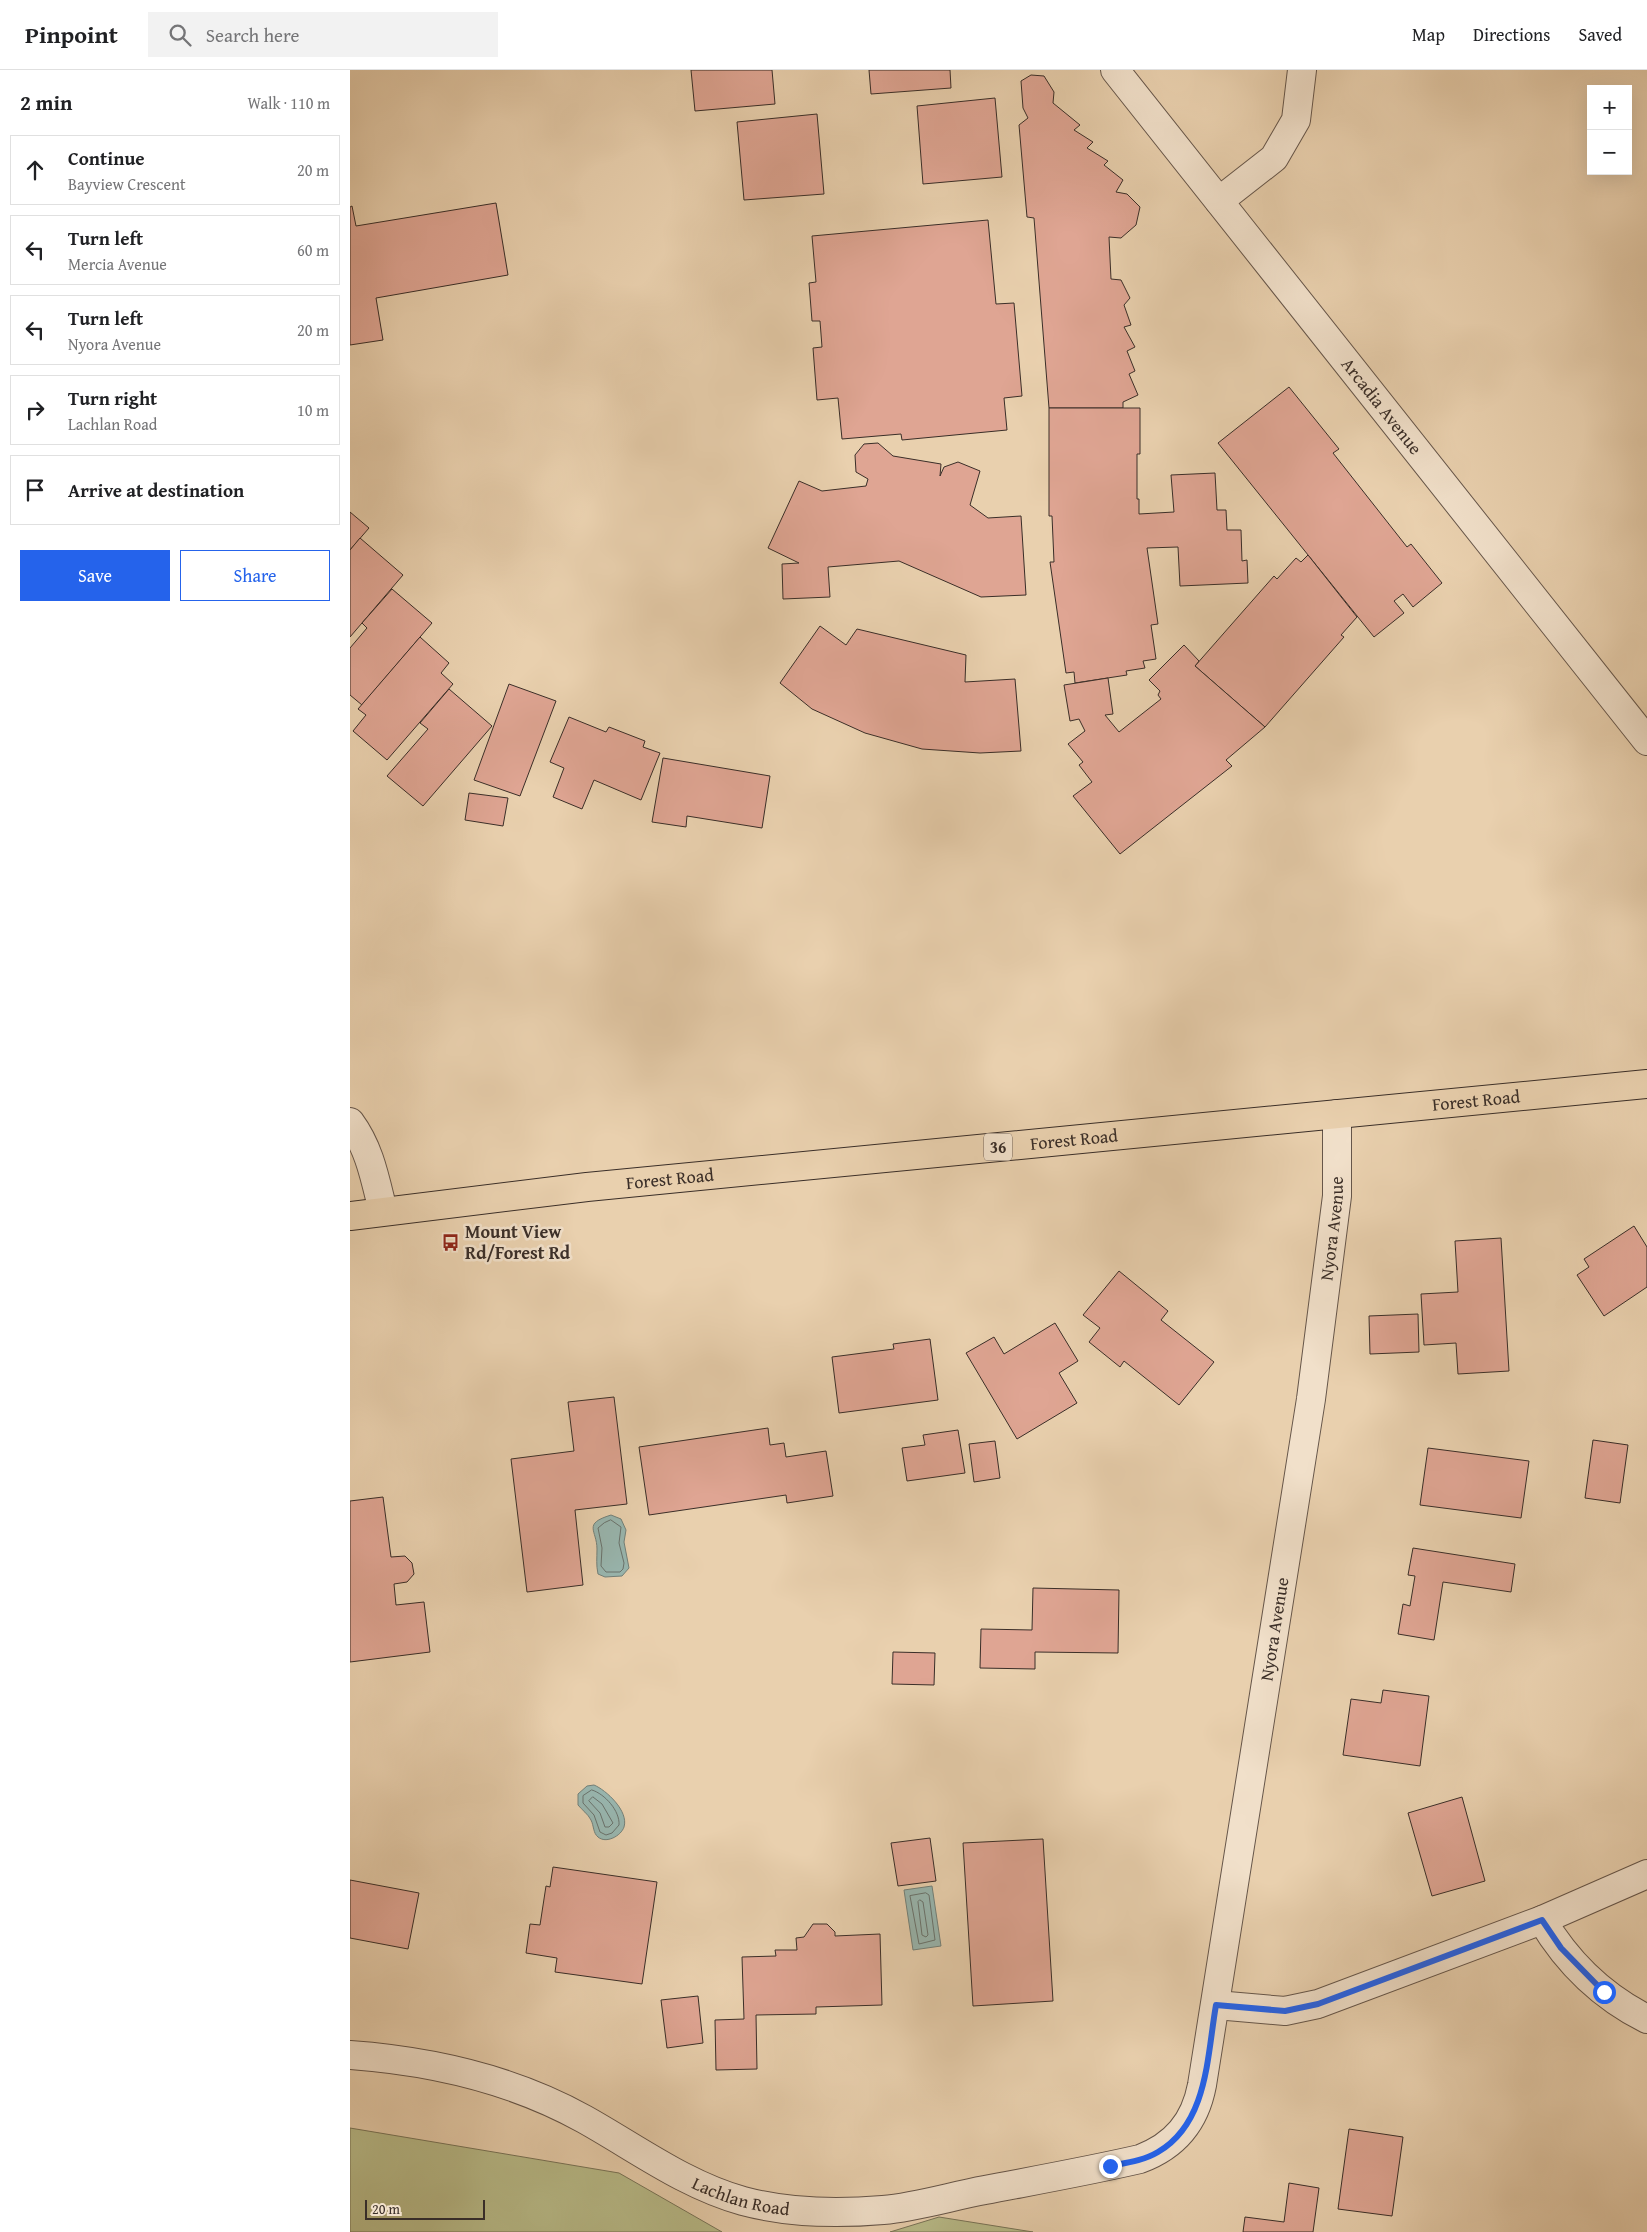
<!DOCTYPE html>
<html lang="en">
<head>
<meta charset="utf-8">
<style>
	:root { --surface:#fff; --page:#f2f2f2; --text:#202124; --muted:#757577; --line:#e0e0e0; --accent:#2563eb }
	body { margin:0; font-family:"Gentium Book Plus",serif; background:var(--page); color:var(--text) }
	.controls { position:absolute; right:15px; top:15px; display:grid; overflow:hidden; border-radius:0px; box-shadow:0 5px 20px #0002 }
	.controls button { width:45px; height:45px; display:grid; place-items:center; padding:0; border:0; border-bottom:1px solid var(--line); background:var(--surface); color:var(--text); font:25px sans-serif }
	.scale { position:absolute; left:15px; bottom:12px; width:120px; box-sizing:border-box; padding-left:5px; border:2px solid #3a2e28; border-top:0; font-size:14px; line-height:18px; white-space:nowrap; color:#3a2e28; -webkit-text-stroke:4px #f1e0ca; paint-order:stroke }
	.stop { position:absolute; width:15px; height:15px; margin:-11px; border:4px solid #2563eb; border-radius:50%; background:#fff }
	.stop.end { background:#2563eb; border-color:#fff; box-shadow:0 1px 5px #0008 }
	.list { margin:0; padding:0; list-style:none }
	h2 { display:flex; justify-content:space-between; align-items:center; height:65px; margin:0; padding:0 20px; font-size:21px }
	h2 small { font-size:16px; font-weight:400; color:var(--muted) }
	.list li { display:grid; grid-template-columns:32px 1fr auto; gap:15px; align-items:center; box-sizing:border-box; height:70px; margin:0 10px 10px; padding:0 10px; border:1px solid var(--line); border-radius:0px }
	.list b { display:block; font-size:19px; white-space:nowrap }
	.list p { margin:0; font-size:16px; white-space:nowrap; color:var(--muted) }
	.list em { font-size:16px; font-style:normal; color:var(--muted) }
	.actions { display:flex; gap:10px; padding:15px 20px }
	.actions a { flex:1; padding:11px 0; border:1px solid var(--accent); border-radius:0px; text-align:center; font-size:18px; color:var(--accent) }
	.actions .main { background:var(--accent); color:#fff }
	.icon { flex:none; width:28px; height:28px; fill:none; stroke:currentColor; stroke-width:2; stroke-linecap:round; stroke-linejoin:round }
	.map { position:relative; flex:none; width:1297px; height:2162px; overflow:hidden }
	header { display:flex; align-items:center; gap:30px; box-sizing:border-box; height:70px; padding:0 25px; background:var(--surface); border-bottom:1px solid var(--line) }
	header strong { font-size:24px }
	nav { display:flex; gap:28px; margin-inline-start:auto; font-size:18px }
	.search { width:350px; height:45px; background:var(--page); display:flex; align-items:center; gap:12px; box-sizing:border-box; padding:0 18px; border-radius:0px; color:var(--muted); font-size:19px }
	main { display:flex }
	aside { flex:1; background:var(--surface) }
	.map>svg:first-child { display:block }
	.green { fill:#b8bb89; stroke:#797458 }
	.water { fill:#98b6af; stroke:#728079 }
	.lines { fill:none; stroke-linecap:round; stroke-linejoin:round }
	.shore { stroke:#69726c; stroke-width:1 }
	.building { fill:#dfa593; stroke:#3a2e28 }
	.street-casing { stroke:#66564a; stroke-width:30 }
	.primary-casing { stroke:#3a2e28; stroke-width:30 }
	.street { stroke:#f1e0ca; stroke-width:28 }
	.primary { stroke:#e9d0ae; stroke-width:28 }
	.route { stroke:#2563eb; stroke-width:6 }
	.labels { text-anchor:middle; stroke-width:5; stroke-linejoin:round; paint-order:stroke }
	.shield { fill:#f1e0ca; stroke:#716359; stroke-width:1 }
	.shield-label { font-size:16px; font-weight:bold; fill:#3a2e28 }
	.street-label { font-size:18px; fill:#3a2e28; stroke:#f1e0ca }
	.poi-label { font-size:18px; font-weight:bold; fill:#3a2e28; stroke:#f1e0ca; text-anchor:start }
</style>
</head>
<body>
<header>
<strong>Pinpoint</strong>
<div class="search"><svg class="icon" aria-label="search" viewBox="0 0 24 24"><circle cx="10" cy="10" r="6"/><path d="M15 15l6 6"/></svg>Search here</div>
<nav><a>Map</a><a>Directions</a><a>Saved</a></nav>
</header>
<main>
<aside>
<h2>2 min<small>Walk · 110 m</small></h2>
<ul class="list">
<li><svg class="icon" aria-label="ahead" viewBox="0 0 24 24"><path d="M12 20V5M6 11l6-6 6 6"/></svg><div><b>Continue</b><p>Bayview Crescent</p></div><em>20 m</em></li>
<li><svg class="icon" aria-label="left" viewBox="0 0 24 24"><path d="M17 20v-9H6M10 6l-5 5 5 5"/></svg><div><b>Turn left</b><p>Mercia Avenue</p></div><em>60 m</em></li>
<li><svg class="icon" aria-label="left" viewBox="0 0 24 24"><path d="M17 20v-9H6M10 6l-5 5 5 5"/></svg><div><b>Turn left</b><p>Nyora Avenue</p></div><em>20 m</em></li>
<li><svg class="icon" aria-label="right" viewBox="0 0 24 24"><path d="M7 20v-9h11M14 6l5 5-5 5"/></svg><div><b>Turn right</b><p>Lachlan Road</p></div><em>10 m</em></li>
<li><svg class="icon" aria-label="arrive" viewBox="0 0 24 24"><path d="M6 21V4h12l-3 4 3 4H6"/></svg><div><b>Arrive at destination</b></div></li>
</ul>
<div class="actions"><a class="main">Save</a><a>Share</a></div>
</aside>
<div class="map">
<svg width="1297" height="2162" viewBox="0 0 1297 2162">
	<rect width="100%" height="100%" fill="#e9d0ae"/>
	<filter id="stains"><feTurbulence type="fractalNoise" baseFrequency=".004" numOctaves="4"/><feColorMatrix values="0 0 0 0 .2 0 0 0 0 .09 0 0 0 0 .02 0 0 0 .5 -.17"/></filter>
	<radialGradient id="worn" r=".72"><stop offset=".6" stop-color="#630" stop-opacity="0"/><stop offset="1" stop-color="#630" stop-opacity=".3"/></radialGradient>
	<!-- green -->
	<g class="green">
		<polygon points="0,2058 269,2103 372,2162 0,2162"/>
		<polygon points="589,2147 683,2162 540,2162"/>
	</g>
	<!-- water -->
	<g class="water">
		<path d="M 261,1445 L 271,1449 L 276,1460 L 274,1472 L 279,1498 L 272,1506 L 255,1507 L 248,1504 C 246,1495 247,1488 247,1479 C 247,1460 232,1454 261,1445 Z"/>
		<path d="M 244,1715 C 256,1720 279,1741 274,1757 C 271,1766 256,1774 248,1767 C 243,1763 244,1756 241,1750 C 238,1744 232,1740 228,1735 L 228,1724 L 237,1716 Z"/>
		<polygon points="582,1816 591,1876 563,1880 554,1820"/>
	</g>
	<g class="lines">
		<!-- shore -->
		<g class="shore">
			<polygon points="261,1450 271,1457 269,1473 274,1493 273,1499 270,1502 256,1502 251,1496 252,1478 248,1458 254,1453"/>
			<path d="M 242,1720 C 255,1724 270,1741 269,1755 L 262,1763 L 256,1765 L 250,1762 L 244,1745 L 233,1733 L 233,1726 Z"/>
			<polygon points="243,1727 252,1734 263,1753 259,1757 255,1757 250,1743 239,1731"/>
			<polygon points="576,1823 579,1825 585,1870 569,1874 560,1826"/>
			<polygon points="570,1830 573,1832 578,1865 576,1867 572,1865 568,1832"/>
		</g>
	</g>
	<!-- building -->
	<g class="building">
		<polygon points="341,0 422,0 425,34 345,41"/>
		<polygon points="519,0 600,0 601,18 521,24"/>
		<polygon points="681,5 694,6 704,22 703,33 730,55 724,60 743,72 737,78 758,91 754,95 773,110 766,122 777,124 790,137 786,155 771,168 759,167 761,209 771,210 780,228 774,235 781,255 774,257 785,277 777,281 785,301 779,304 788,325 773,332 773,338 699,338 684,148 677,147 669,55 678,48 673,38 671,11"/>
		<polygon points="645,28 652,107 573,114 567,36"/>
		<polygon points="467,44 474,124 394,130 387,52"/>
		<polygon points="146,133 158,205 26,228 33,270 0,275 0,137 2,136 6,156"/>
		<polygon points="638,150 646,234 664,233 672,326 654,328 657,360 552,370 551,364 492,369 488,328 467,330 463,278 472,277 470,251 462,251 459,213 466,212 462,166"/>
		<polygon points="939,317 989,379 983,383 1057,477 1061,474 1092,513 1063,537 1053,524 1044,531 1054,543 1024,567 868,373"/>
		<polygon points="699,338 790,338 790,384 787,384 787,429 789,429 789,444 824,442 821,405 865,403 867,440 876,440 877,460 891,460 892,491 897,490 898,513 830,516 828,477 797,478 808,554 801,555 806,589 793,591 795,598 776,601 777,605 725,613 724,602 716,603 700,492 704,492 702,446 699,446"/>
		<polygon points="528,373 543,386 591,394 590,406 594,397 608,392 630,401 620,435 638,448 671,446 676,525 631,527 549,491 478,497 480,527 433,529 432,494 449,493 418,478 449,411 472,421 516,416 518,409 506,402 505,385 514,374"/>
		<polygon points="0,442 19,458 0,480"/>
		<polygon points="10,468 53,505 0,567 0,480"/>
		<polygon points="958,485 1007,547 991,565 994,567 915,657 845,596 924,506 927,509 946,488 951,492"/>
		<polygon points="42,519 82,553 12,635 0,625 0,578 17,558 12,553"/>
		<polygon points="470,556 496,575 507,559 616,585 615,612 665,609 671,681 630,683 572,679 515,663 462,639 430,613"/>
		<polygon points="70,567 99,593 91,603 103,614 37,690 3,661 16,645 8,639"/>
		<polygon points="834,575 849,591 845,596 915,657 876,690 882,696 770,784 723,726 742,712 729,695 733,692 718,674 735,661 729,649 720,651 714,615 758,608 763,644 755,645 769,662 811,629 808,625 810,621 799,610"/>
		<polygon points="159,614 206,631 170,726 124,710"/>
		<polygon points="99,619 142,656 73,736 37,706 78,659 70,653"/>
		<polygon points="219,647 256,662 259,657 295,671 293,677 310,683 291,730 244,710 232,739 203,727 214,698 200,692"/>
		<polygon points="313,688 420,706 412,758 337,746 336,757 302,752"/>
		<polygon points="119,723 158,728 153,756 115,750"/>
		<polygon points="1284,1156 1297,1177 1297,1217 1254,1246 1227,1205 1239,1197 1234,1189"/>
		<polygon points="1151,1168 1159,1301 1108,1304 1106,1273 1074,1275 1071,1224 1108,1222 1105,1171"/>
		<polygon points="769,1201 818,1241 811,1250 864,1292 829,1335 774,1291 770,1297 739,1272 750,1258 733,1245"/>
		<polygon points="1068,1244 1069,1282 1020,1284 1019,1246"/>
		<polygon points="705,1253 728,1291 709,1303 727,1333 667,1369 616,1283 644,1267 654,1284"/>
		<polygon points="580,1269 588,1330 489,1343 482,1287 544,1279 543,1274"/>
		<polygon points="264,1327 277,1434 225,1440 233,1515 177,1522 161,1389 224,1381 218,1332"/>
		<polygon points="418,1358 420,1375 434,1373 436,1387 476,1381 483,1426 437,1433 436,1425 299,1445 289,1377"/>
		<polygon points="608,1360 615,1403 557,1411 552,1378 575,1375 573,1365"/>
		<polygon points="1243,1370 1278,1375 1270,1433 1235,1428"/>
		<polygon points="645,1371 650,1408 624,1412 619,1374"/>
		<polygon points="1078,1378 1179,1391 1171,1448 1070,1435"/>
		<polygon points="33,1427 41,1487 55,1486 62,1493 64,1504 57,1512 44,1514 46,1535 74,1532 80,1582 0,1592 0,1431"/>
		<polygon points="1063,1478 1165,1494 1161,1522 1093,1512 1084,1570 1048,1564 1053,1534 1060,1536 1065,1506 1058,1505"/>
		<polygon points="683,1518 769,1520 768,1583 685,1582 685,1599 630,1598 631,1559 682,1560"/>
		<polygon points="543,1582 585,1583 584,1615 542,1614"/>
		<polygon points="1033,1620 1079,1626 1070,1696 993,1685 1001,1629 1031,1633"/>
		<polygon points="1112,1727 1135,1811 1082,1826 1058,1743"/>
		<polygon points="580,1768 586,1811 548,1816 541,1773"/>
		<polygon points="693,1769 703,1931 623,1936 613,1773"/>
		<polygon points="203,1797 307,1812 292,1914 205,1902 207,1888 176,1883 180,1854 190,1855 196,1816 200,1817"/>
		<polygon points="0,1810 69,1823 58,1879 0,1868"/>
		<polygon points="463,1854 477,1854 485,1862 485,1866 530,1864 532,1935 466,1937 466,1944 406,1945 407,1999 366,2000 365,1950 394,1949 392,1887 426,1886 425,1880 447,1880 446,1868 454,1867"/>
		<polygon points="348,1926 353,1973 317,1978 311,1930"/>
		<polygon points="999,2059 1053,2067 1042,2146 988,2139"/>
		<polygon points="939,2113 969,2118 963,2162 893,2162 895,2147 934,2152"/>
	</g>
	<g class="lines">
		<defs>
			<g id="street">
				<path id="s1" d="M 765,0 L 1297,671"/>
				<polyline points="869,131 924,88 946,50 952,0"/>
				<path d="M 0,1052 C 20,1079 25,1109 33,1141"/>
				<path d="M 1192,1850 C 1217,1892 1253,1927 1297,1949"/>
				<polyline points="866,1935 935,1941 968,1934 1192,1850 1297,1804"/>
				<path id="s2" d="M 0,1985 C 82,1991 162,2009 234,2049 C 286,2078 335,2115 393,2131 C 438,2143 487,2144 533,2140 C 567,2137 602,2126 635,2120 C 687,2110 738,2101 790,2089 C 825,2076 845,2052 852,2015 L 961,1329 L 987,1126 L 987,1044"/>
			</g>
			<g id="primary">
				<path id="s3" d="M 0,1146 L 237,1117 L 1297,1014"/>
			</g>
		</defs>
		<!-- street casing -->
		<use href="#street" class="street-casing"/>
		<!-- primary casing -->
		<use href="#primary" class="primary-casing"/>
		<!-- street -->
		<use href="#street" class="street"/>
		<!-- primary -->
		<use href="#primary" class="primary"/>
	</g>
	<g class="lines">
		<!-- route -->
		<path class="route" d="M 760,2096 C 775,2093 793,2091 808,2082 C 858,2053 857,1986 866,1935 L 935,1941 L 968,1934 L 1192,1850 L 1211,1878 L 1254,1922"/>
	</g>
	<!-- icons -->
	<defs>
		<symbol id="bus-bare" viewBox="-9 -9 18 18"><path d="M-5-6H5V4H4V6H2V4H-2V6H-4V4H-5ZM-3.5-4V0h7V-4ZM-3.5 1.2v1.5H-2V1.2ZM2 1.2v1.5H3.5V1.2Z" fill="#8f2418" stroke="#f1e0ca" stroke-width="2.5" paint-order="stroke"/></symbol>
	</defs>
	<g fill-rule="evenodd">
		<use href="#bus-bare" x="88" y="1160" width="25" height="25"/>
	</g>
	<g class="labels">
		<!-- shield labels -->
		<rect class="shield" x="634" y="1063.5" width="28" height="27" rx="4"/>
		<g class="shield-label">
			<text x="648" y="1083">36</text>
		</g>
		<!-- street labels -->
		<g class="street-label">
			<text dy="6" stroke="none"><textPath href="#s1" startOffset="429">Arcadia Avenue</textPath></text>
			<text dy="6" stroke="none"><textPath href="#s3" startOffset="1132">Forest Road</textPath></text>
			<text dy="6" stroke="none"><textPath href="#s3" startOffset="728">Forest Road</textPath></text>
			<text dy="6" stroke="none"><textPath href="#s3" startOffset="322">Forest Road</textPath></text>
			<text dy="6" stroke="none"><textPath href="#s2" startOffset="1795">Nyora Avenue</textPath></text>
			<text dy="6" stroke="none"><textPath href="#s2" startOffset="1390">Nyora Avenue</textPath></text>
			<text dy="6" stroke="none"><textPath href="#s2" startOffset="421">Lachlan Road</textPath></text>
		</g>
		<!-- poi labels -->
		<g class="poi-label">
			<text x="115" y="1168">Mount View<tspan x="115" dy="21">Rd/Forest Rd</tspan></text>
		</g>
	</g>
	<rect width="100%" height="100%" filter="url(#stains)"/>
	<rect width="100%" height="100%" fill="url(#worn)"/>
</svg>
<div class="controls">
<button>+</button>
<button>−</button>
</div>
<div class="scale">20 m</div>
<div class="stop" style="left:1254px;top:1922px"></div>
<div class="stop end" style="left:760px;top:2096px"></div>
</div>
</main>
</body>
</html>
